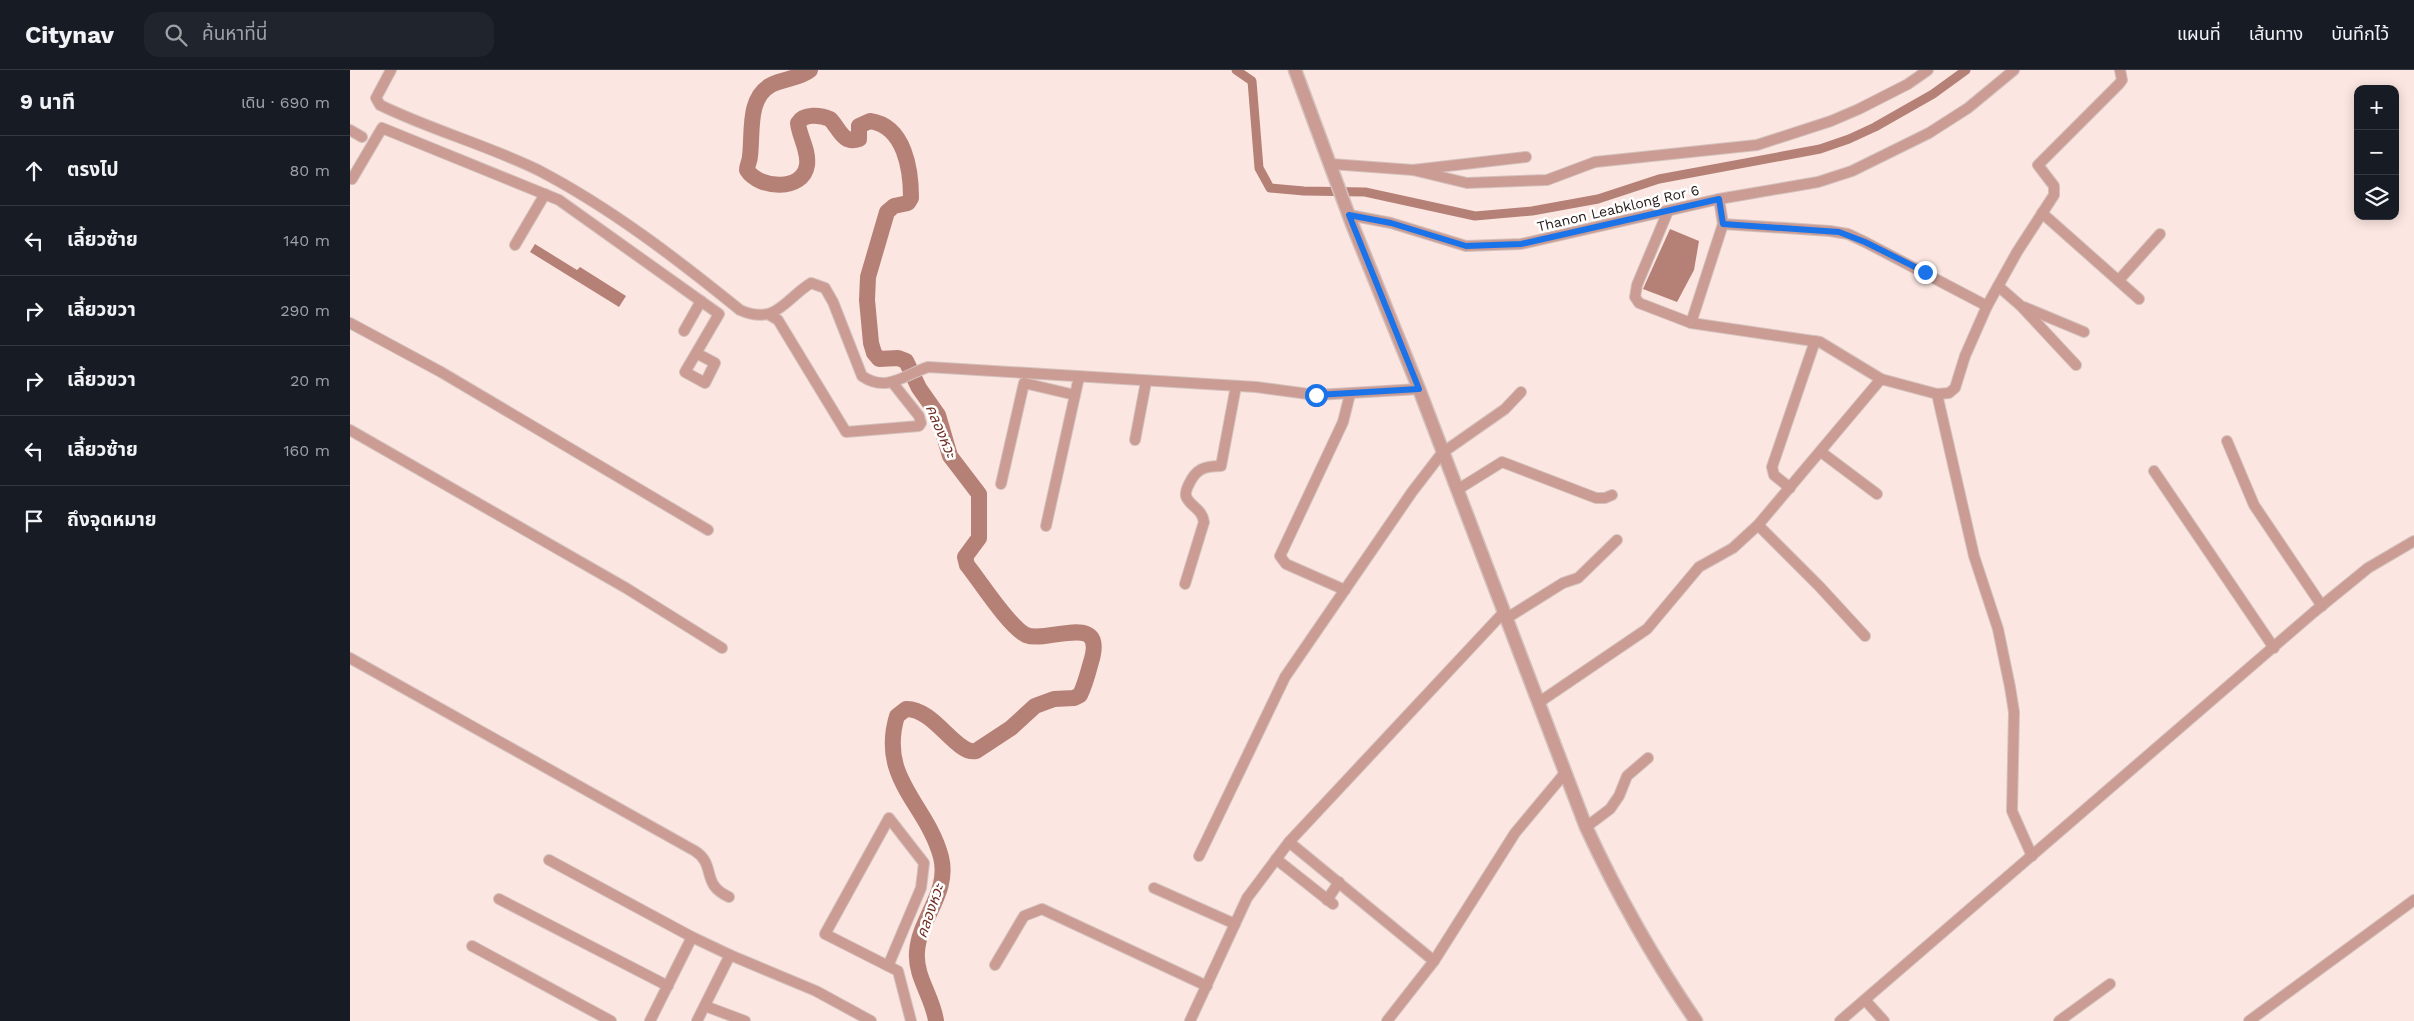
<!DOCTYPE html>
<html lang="th">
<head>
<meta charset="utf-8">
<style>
	:root { --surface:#171b24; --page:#20242c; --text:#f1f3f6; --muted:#9ea1a6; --line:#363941 }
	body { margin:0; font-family:"Work Sans","Noto Sans Thai",sans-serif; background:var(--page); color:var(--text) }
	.controls { position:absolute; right:15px; top:15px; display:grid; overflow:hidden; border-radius:10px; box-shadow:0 2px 12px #0003 }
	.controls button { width:45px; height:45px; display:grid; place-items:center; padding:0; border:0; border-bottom:1px solid var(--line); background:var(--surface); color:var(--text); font:25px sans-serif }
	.stop { position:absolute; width:15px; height:15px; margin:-11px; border:4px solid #1a73e8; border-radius:50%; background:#fff }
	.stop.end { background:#1a73e8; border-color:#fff; box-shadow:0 1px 5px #0008 }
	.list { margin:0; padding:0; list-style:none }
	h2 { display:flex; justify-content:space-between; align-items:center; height:65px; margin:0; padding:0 20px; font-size:21px }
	h2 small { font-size:16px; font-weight:400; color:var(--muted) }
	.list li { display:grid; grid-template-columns:32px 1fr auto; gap:15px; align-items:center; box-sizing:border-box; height:70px; padding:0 20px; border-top:1px solid var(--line) }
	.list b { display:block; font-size:19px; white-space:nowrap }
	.list em { font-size:16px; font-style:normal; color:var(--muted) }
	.icon { flex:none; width:28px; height:28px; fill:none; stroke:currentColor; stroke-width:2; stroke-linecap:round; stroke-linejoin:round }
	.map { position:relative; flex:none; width:2064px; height:951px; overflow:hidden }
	header { display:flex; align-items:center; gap:30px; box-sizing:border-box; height:70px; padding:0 25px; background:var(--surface); border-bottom:1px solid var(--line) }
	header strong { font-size:24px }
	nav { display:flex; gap:28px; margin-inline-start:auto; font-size:18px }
	.search { width:350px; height:45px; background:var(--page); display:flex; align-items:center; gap:12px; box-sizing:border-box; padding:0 18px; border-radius:15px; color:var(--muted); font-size:19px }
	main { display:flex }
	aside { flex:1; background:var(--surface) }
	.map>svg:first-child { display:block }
	.water { fill:#b58177 }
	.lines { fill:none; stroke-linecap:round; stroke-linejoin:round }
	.canal { stroke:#b58177; stroke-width:9 }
	.river { stroke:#b58177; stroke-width:16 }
	.minor-casing { stroke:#d4c1bd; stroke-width:12 }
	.tertiary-casing { stroke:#d4c1bd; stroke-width:15 }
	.minor { stroke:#ca9c93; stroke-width:10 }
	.tertiary { stroke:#ca9c93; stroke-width:12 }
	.route { stroke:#1a73e8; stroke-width:6 }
	.labels { text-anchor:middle; stroke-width:5; stroke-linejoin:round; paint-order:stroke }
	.street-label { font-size:14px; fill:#221917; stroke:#fff }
	.water-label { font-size:15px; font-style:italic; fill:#733025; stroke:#fff }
</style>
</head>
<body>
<header>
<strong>Citynav</strong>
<div class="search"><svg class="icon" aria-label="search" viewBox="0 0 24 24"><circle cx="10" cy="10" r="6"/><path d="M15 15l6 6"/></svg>ค้นหาที่นี่</div>
<nav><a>แผนที่</a><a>เส้นทาง</a><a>บันทึกไว้</a></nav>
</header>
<main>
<aside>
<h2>9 นาที<small>เดิน · 690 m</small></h2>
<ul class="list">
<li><svg class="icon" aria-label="ahead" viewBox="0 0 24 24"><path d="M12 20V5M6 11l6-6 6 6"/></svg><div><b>ตรงไป</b></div><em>80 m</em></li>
<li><svg class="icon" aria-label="left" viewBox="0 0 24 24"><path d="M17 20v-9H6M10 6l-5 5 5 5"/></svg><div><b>เลี้ยวซ้าย</b></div><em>140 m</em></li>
<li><svg class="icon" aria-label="right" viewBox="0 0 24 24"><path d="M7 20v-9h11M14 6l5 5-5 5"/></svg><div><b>เลี้ยวขวา</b></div><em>290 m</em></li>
<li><svg class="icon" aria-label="right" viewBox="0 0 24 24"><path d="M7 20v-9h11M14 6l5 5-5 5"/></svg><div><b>เลี้ยวขวา</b></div><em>20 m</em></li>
<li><svg class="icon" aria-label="left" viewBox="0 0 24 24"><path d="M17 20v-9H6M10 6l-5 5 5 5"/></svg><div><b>เลี้ยวซ้าย</b></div><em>160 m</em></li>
<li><svg class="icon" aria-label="arrive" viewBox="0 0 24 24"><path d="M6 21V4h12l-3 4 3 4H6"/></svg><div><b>ถึงจุดหมาย</b></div></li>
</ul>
</aside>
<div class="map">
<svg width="2064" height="951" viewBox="0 0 2064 951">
	<rect width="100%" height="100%" fill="#fbe6e1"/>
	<!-- water -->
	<g class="water">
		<polygon points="1320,159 1349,171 1344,200 1327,232 1293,219"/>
		<polygon points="185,174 227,200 230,197 276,226 269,237 180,182"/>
	</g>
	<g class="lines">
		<!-- canal -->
		<polyline class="canal" points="886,0 902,11 909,98 920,118 954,121 1015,122 1125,146 1182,141 1248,129 1309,109 1470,79 1499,69 1525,57 1583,24 1616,0"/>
		<!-- river -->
		<path class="river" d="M 460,0 C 449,9 434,8 421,15 C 397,28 403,63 400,86 C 400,91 397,95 397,100 C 409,119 453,122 457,95 C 459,80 449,66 448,53 C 454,43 471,45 480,49 C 489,58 493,75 509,69 L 509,56 L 520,51 C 555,56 561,100 561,128 L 558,133 L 544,136 L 537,142 L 518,207 L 517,230 L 521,273 L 524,283 L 529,289 L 548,288 L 556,291 L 569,318 L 588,345 L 600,386 L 629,424 L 629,468 L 615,487 L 617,495 C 630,511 659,557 676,565 C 698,574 757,540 741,592 C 738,603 735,615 730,625 L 724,628 L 704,629 L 685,636 L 661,658 L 626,681 C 607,686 584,638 556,639 L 547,646 C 528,709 577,734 591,787 C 600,823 569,848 567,882 C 565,907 583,927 586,951"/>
		<defs>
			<g id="minor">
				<path d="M 41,0 L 26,28 L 30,35 C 81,60 137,75 188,100 C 261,138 327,189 390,240 C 426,256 435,229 461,213 L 475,218 L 483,232 L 512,306 C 537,323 554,305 578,297 L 906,317 L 966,325 L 1069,319"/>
				<polyline points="0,60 12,67"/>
				<polyline points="981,94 1063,100 1176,87"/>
				<polyline points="1063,100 1117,113 1197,110 1245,92 1407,75 1481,51 1509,39 1558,14 1578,0"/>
				<polyline points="0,108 2,109 32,58 209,130 369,244 335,302 355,313 365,293 346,283"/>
				<polyline points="1369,129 1373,154 1480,161 1498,164 1515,172 1637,236"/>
				<polyline points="1318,141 1287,215 1285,227 1289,233 1341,253 1470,272 1531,309 1587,324 1599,323 1605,318 1615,286 1637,236 1667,182 1704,125 1704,116 1688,95 1769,14 1772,10 1770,0"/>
				<polyline points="1692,143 1789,229"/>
				<polyline points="999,145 1041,153 1116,176 1171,174 1369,129 1468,112 1502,101 1579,63 1618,38 1664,0"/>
				<polyline points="165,175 195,124"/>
				<polyline points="1769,210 1810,164"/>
				<polyline points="1648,216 1671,236 1726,295"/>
				<polyline points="1674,237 1734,262"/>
				<polyline points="418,244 428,250 496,362 569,356 571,353 569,346 542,312"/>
				<polyline points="0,253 91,302 358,460"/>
				<polyline points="1341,253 1373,154"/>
				<polyline points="334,261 351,231"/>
				<polyline points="1587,324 1624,486 1648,559 1660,617 1664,642 1662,741 1682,786"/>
				<polyline points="0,360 276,518 372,578"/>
				<polyline points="785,370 796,312"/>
				<polyline points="1877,371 1904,435 1972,536"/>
				<polyline points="1471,382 1527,424"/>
				<polyline points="1804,401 1924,578"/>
				<polyline points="651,414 674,313 725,325"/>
				<polyline points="1440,418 1424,405 1422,397 1465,271"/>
				<polyline points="1107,420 1152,392 1246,428 1255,428 1262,425"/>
				<polyline points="1408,455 1469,516 1515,566"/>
				<polyline points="696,456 729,307"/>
				<path d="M 835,514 L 854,452 C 852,438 839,436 836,426 C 835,422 837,418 839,414 C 846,399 854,396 871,396 L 886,316"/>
				<polyline points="995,520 936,494 930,486 993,352 1000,324"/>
				<polyline points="1157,548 1213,513 1228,508 1267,470"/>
				<path d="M 0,588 L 345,781 C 367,795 350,814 379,827"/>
				<polyline points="1188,633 1297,559 1349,497 1383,478 1408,455 1531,309"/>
				<polyline points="1236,757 1260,739 1269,726 1277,706 1298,688"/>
				<polyline points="939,772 1084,891"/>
				<polyline points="849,786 935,607 1062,422 1092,383 1155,339 1171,322"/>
				<polyline points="926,789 983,834"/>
				<polyline points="199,790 342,867 380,885 347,951"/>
				<polyline points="804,818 885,854"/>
				<polyline points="149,829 318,916"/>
				<polyline points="977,830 989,812"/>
				<polyline points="122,876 261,951"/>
				<polyline points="380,885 466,921 521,951"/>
				<polyline points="645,895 674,846 692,839 857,916"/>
				<polyline points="538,896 571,818 574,793 539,748 475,864 548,901 561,951"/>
				<polyline points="1515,930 1534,951"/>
				<polyline points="355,936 395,951"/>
				<polyline points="300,951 342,867"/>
				<polyline points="840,951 897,828 939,772 1154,542"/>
				<polyline points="1037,951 1084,891 1165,763 1215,703"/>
				<polyline points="1490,951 1964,542 2018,498 2064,471"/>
				<polyline points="1709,951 1760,914"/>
				<polyline points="1899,951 2064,830"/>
			</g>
			<path id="tertiary" d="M 945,0 L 1002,154 L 1069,319 L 1236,757 C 1267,824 1304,890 1346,951"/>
		</defs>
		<!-- minor casing -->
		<use href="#minor" class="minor-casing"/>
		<!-- tertiary casing -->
		<use href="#tertiary" class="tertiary-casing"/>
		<!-- minor -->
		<use href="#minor" class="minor"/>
		<!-- tertiary -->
		<use href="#tertiary" class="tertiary"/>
	</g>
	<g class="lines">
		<!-- route -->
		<polyline class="route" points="966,325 1069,319 999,145 1041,153 1116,176 1171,174 1369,129 1373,154 1489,162 1515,172 1575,202"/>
	</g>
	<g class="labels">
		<!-- street labels -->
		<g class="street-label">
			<text transform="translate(1268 138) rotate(-13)" y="5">Thanon Leabklong Ror 6</text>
		</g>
		<!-- water labels -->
		<g class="water-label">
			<text transform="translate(591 361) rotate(67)" y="5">คลองหวะ</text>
			<text transform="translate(580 841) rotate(-71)" y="5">คลองหวะ</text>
		</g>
	</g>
</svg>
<div class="controls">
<button>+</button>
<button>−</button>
<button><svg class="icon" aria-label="layers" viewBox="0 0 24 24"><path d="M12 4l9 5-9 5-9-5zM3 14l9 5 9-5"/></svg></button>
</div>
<div class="stop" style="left:966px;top:325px"></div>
<div class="stop end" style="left:1575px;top:202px"></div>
</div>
</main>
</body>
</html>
